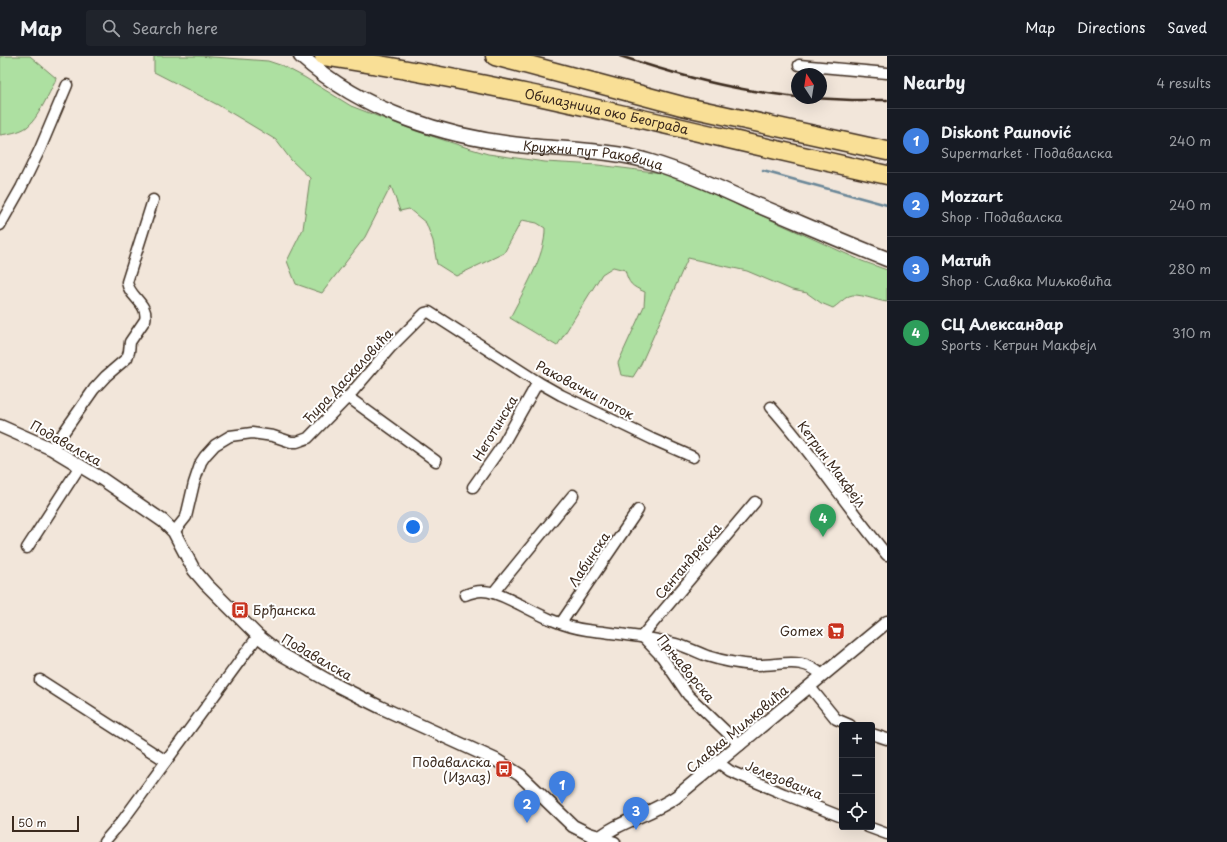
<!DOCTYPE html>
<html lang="en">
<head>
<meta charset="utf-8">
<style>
	:root { --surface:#171b24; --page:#20242c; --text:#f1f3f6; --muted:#9ea1a6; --line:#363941; --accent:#7c3aed }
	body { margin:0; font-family:"Playpen Sans",sans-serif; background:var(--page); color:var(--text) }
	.controls { position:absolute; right:12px; bottom:12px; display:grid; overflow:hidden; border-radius:4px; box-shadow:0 4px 16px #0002 }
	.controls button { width:36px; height:36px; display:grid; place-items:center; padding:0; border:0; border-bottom:1px solid var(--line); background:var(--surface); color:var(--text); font:20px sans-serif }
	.compass { position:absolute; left:791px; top:12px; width:36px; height:36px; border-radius:50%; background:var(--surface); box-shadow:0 4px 16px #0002; rotate:348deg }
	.scale { position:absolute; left:12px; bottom:10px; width:67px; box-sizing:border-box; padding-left:4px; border:2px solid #3b2a1e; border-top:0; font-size:11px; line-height:14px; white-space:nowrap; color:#3b2a1e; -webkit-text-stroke:3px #fff; paint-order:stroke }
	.you { position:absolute; left:413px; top:471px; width:14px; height:14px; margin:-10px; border:3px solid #fff; border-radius:50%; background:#1a73e8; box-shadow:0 0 0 6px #1a73e833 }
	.badge { display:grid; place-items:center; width:26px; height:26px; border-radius:50%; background:var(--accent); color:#fff; font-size:13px; font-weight:700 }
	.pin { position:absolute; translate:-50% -33px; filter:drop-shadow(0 1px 2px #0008) }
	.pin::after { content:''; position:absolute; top:21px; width:14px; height:12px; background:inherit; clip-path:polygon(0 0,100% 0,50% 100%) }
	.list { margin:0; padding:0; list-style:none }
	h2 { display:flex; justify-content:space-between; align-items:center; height:52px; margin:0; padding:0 16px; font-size:17px }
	h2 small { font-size:13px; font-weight:400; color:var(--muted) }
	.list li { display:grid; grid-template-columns:26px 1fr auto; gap:12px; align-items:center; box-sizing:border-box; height:64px; padding:0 16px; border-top:1px solid var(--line) }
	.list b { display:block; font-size:15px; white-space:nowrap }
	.list p { margin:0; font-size:13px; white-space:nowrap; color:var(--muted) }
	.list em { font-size:13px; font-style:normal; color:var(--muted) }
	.icon { flex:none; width:22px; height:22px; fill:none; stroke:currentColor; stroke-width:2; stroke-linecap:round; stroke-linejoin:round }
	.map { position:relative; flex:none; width:887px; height:786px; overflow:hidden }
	header { display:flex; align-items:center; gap:24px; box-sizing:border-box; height:56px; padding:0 20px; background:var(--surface); border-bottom:1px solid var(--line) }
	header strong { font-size:19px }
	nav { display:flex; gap:22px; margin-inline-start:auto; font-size:14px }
	.search { width:280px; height:36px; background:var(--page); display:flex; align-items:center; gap:10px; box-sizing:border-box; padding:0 14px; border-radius:4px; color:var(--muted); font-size:15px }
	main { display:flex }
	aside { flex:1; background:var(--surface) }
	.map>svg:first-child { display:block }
	.green { fill:#ade0a1; stroke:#748560 }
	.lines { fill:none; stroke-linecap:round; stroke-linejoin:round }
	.stream { stroke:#6b8798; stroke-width:2.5 }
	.minor-casing { stroke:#3b2a1e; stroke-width:13 }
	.tertiary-casing { stroke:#3b2a1e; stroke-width:15 }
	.secondary-casing { stroke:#3b2a1e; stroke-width:17 }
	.motorway-casing { stroke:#3b2a1e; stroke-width:21 }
	.minor { stroke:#fff; stroke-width:10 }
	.tertiary { stroke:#fff; stroke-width:12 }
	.secondary { stroke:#fff; stroke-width:14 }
	.motorway { stroke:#f9df96; stroke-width:18 }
	.rail { stroke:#3b2a1e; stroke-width:2.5 }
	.labels { text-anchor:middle; stroke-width:4; stroke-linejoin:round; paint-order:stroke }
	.street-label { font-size:13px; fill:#3b2a1e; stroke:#fff }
	.poi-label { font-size:13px; fill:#3b2a1e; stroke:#fff; text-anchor:end }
</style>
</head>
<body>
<header>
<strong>Map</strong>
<div class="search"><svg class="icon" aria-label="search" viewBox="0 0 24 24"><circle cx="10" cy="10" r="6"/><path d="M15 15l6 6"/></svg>Search here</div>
<nav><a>Map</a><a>Directions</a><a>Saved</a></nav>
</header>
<main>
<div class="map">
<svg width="887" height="786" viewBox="0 0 887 786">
	<rect width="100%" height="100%" fill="#f2e6da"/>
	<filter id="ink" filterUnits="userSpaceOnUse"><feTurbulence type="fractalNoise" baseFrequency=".025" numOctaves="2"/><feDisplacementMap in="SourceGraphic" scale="8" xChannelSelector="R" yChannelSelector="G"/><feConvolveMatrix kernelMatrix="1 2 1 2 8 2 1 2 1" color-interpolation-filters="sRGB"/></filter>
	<g filter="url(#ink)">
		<!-- green -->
		<g class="green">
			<path d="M 0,0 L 30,0 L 56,22 L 55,26 C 49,37 37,64 27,71 C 20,76 8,78 0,79 Z"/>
			<path d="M 154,0 L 199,0 L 268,5 L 283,10 L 304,21 L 351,50 L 416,75 L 468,92 L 488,98 L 545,106 L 598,109 L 662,117 L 687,126 L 862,205 L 887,214 L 887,246 C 877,245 857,236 849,240 C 843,243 838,249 833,252 L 821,247 L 807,237 L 792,234 L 747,215 L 688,202 L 641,308 L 633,321 L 621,319 L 618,307 L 644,250 L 645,236 C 631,230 629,228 625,214 L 613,211 L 602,218 L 557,290 L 510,262 C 522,237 546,200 545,172 L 537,167 L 522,164 L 504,197 L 456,220 L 437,208 L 433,185 L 426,167 L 409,153 L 400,155 L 391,130 L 365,181 L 322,237 L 296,228 L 287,205 L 303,173 L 310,122 L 291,104 L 276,84 L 218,49 L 154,16 Z"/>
		</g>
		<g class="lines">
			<!-- stream -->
			<polyline class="stream" points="763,115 887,149"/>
			<defs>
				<g id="minor">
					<polyline points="799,9 887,17"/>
					<polyline points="0,169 21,132 40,93 67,29"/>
					<polyline points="348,341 436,405"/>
					<path d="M 771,351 C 813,398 847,451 887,499"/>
					<path d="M 52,393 L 94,333 L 106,320 L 127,302 L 129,296 L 130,286 L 145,264 C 149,248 129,241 127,226 L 153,144"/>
					<polyline points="473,431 502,390 538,326"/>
					<polyline points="174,476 186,461 194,427 201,406 205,400 215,389 230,380 252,377 273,380 291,386 297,386 308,382 348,341 390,292 425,257 429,256 538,326 561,339 652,383 693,401"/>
					<polyline points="27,492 80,410"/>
					<polyline points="493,537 573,439"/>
					<path d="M 465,539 C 470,537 476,535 482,535 C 495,535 508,543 519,548 C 540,559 563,571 587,574 C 617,578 646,580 676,588 C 687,591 697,596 707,600 C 723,605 738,608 755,609 C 781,610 802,599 823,620"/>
					<polyline points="561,567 638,454"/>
					<polyline points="642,580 755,446"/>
					<polyline points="642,580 662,601 688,639 740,689"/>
					<polyline points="40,624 166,705"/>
					<polyline points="810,631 836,663 850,669"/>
					<polyline points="872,678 887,683"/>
					<polyline points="719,707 730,715 784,738 842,761"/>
					<polyline points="868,771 887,778"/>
					<polyline points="599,781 615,786"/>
					<polyline points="104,786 123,764 258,580"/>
				</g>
				<g id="tertiary">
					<polyline points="0,370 52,393 102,423 163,465 174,476 194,514 206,528 258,580 281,598 334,628 380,651 496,704 520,719 573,770 589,778 599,781"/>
					<path d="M 594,786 C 618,765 650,759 676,741 L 887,566"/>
				</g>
				<g id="secondary">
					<path id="s1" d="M 301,0 C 363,56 447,82 529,90 C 569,94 612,94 651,106 C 685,116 718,131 750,146 C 796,165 841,185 887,203"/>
				</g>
				<g id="motorway">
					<path id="s2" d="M 324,0 C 514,29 700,78 887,119"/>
					<polyline points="495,0 682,50 887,95"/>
				</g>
			</defs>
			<!-- minor casing -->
			<use href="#minor" class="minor-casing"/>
			<!-- tertiary casing -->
			<use href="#tertiary" class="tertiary-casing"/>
			<!-- secondary casing -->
			<use href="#secondary" class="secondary-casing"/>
			<!-- motorway casing -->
			<use href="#motorway" class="motorway-casing"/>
			<!-- minor -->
			<use href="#minor" class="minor"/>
			<!-- tertiary -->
			<use href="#tertiary" class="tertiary"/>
			<!-- secondary -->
			<use href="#secondary" class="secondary"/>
			<!-- motorway -->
			<use href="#motorway" class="motorway"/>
			<!-- rail -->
			<g class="rail">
				<path d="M 620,0 C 662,14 705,27 748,34 C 764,37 781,39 797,41"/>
				<polyline points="812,42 852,44 887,44"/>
			</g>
		</g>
	</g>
	<!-- icons -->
	<defs>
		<symbol id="bus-square" viewBox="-11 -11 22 22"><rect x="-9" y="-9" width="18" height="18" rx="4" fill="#c8321e" stroke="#fff"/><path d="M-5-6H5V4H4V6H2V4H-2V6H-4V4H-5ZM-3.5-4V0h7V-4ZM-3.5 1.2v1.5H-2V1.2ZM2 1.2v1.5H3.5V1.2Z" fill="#fff"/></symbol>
		<symbol id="supermarket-square" viewBox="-11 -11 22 22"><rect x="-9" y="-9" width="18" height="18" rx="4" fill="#c8321e" stroke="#fff"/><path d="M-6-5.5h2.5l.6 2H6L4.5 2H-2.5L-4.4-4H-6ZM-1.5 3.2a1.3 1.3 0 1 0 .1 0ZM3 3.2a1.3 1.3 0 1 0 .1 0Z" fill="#fff"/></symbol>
	</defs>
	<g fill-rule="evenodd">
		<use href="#bus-square" x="230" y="544" width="20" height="20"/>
		<use href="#supermarket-square" x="826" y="565" width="20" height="20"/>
		<use href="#bus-square" x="494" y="703" width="20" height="20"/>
	</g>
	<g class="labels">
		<!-- street labels -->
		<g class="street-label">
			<text dy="5" stroke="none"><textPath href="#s2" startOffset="288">Обилазница око Београда</textPath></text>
			<text dy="5" stroke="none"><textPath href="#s1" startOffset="314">Кружни пут Раковица</textPath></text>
			<text transform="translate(348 320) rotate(-47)" y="5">Ћира Даскаловића</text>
			<text transform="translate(585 334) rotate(28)" y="5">Раковачки поток</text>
			<text transform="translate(495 372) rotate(-59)" y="5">Неготинска</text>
			<text transform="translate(66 387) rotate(29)" y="5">Подавалска</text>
			<text transform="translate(832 408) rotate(53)" y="5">Кетрин Макфејл</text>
			<text transform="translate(589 503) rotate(-56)" y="5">Лабинска</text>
			<text transform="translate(688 505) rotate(-50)" y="5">Сентандрејска</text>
			<text transform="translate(317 601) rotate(30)" y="5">Подавалска</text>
			<text transform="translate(686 612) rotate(51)" y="5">Прњаворска</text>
			<text transform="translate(737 673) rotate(-40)" y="5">Славка Миљковића</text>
			<text transform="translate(784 724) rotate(22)" y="5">Јелезовачка</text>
		</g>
		<!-- poi labels -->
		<g class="poi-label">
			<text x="253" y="559" text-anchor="start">Брђанска</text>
			<text x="823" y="580">Gomex</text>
			<text x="491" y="711">Подавалска<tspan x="491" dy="15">(Излаз)</tspan></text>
		</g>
	</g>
</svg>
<div class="controls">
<button>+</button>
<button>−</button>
<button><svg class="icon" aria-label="locate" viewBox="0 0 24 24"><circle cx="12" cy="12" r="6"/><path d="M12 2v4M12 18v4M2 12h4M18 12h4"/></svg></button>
</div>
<svg class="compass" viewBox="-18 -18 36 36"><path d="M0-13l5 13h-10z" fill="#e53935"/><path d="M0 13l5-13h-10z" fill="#9ea1a6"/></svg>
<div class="scale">50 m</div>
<div class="you"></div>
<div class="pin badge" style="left:562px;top:748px;background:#3f7fe0">1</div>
<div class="pin badge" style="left:527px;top:767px;background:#3f7fe0">2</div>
<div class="pin badge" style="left:636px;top:774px;background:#3f7fe0">3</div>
<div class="pin badge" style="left:823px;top:481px;background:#2e9e5b">4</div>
</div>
<aside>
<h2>Nearby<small>4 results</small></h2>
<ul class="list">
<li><span class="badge" style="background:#3f7fe0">1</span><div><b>Diskont Paunović</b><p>Supermarket · Подавалска</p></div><em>240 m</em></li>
<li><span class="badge" style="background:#3f7fe0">2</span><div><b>Mozzart</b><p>Shop · Подавалска</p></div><em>240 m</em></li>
<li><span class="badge" style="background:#3f7fe0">3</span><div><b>Матић</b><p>Shop · Славка Миљковића</p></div><em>280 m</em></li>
<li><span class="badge" style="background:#2e9e5b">4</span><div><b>СЦ Александар</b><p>Sports · Кетрин Макфејл</p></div><em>310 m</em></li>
</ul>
</aside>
</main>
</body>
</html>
